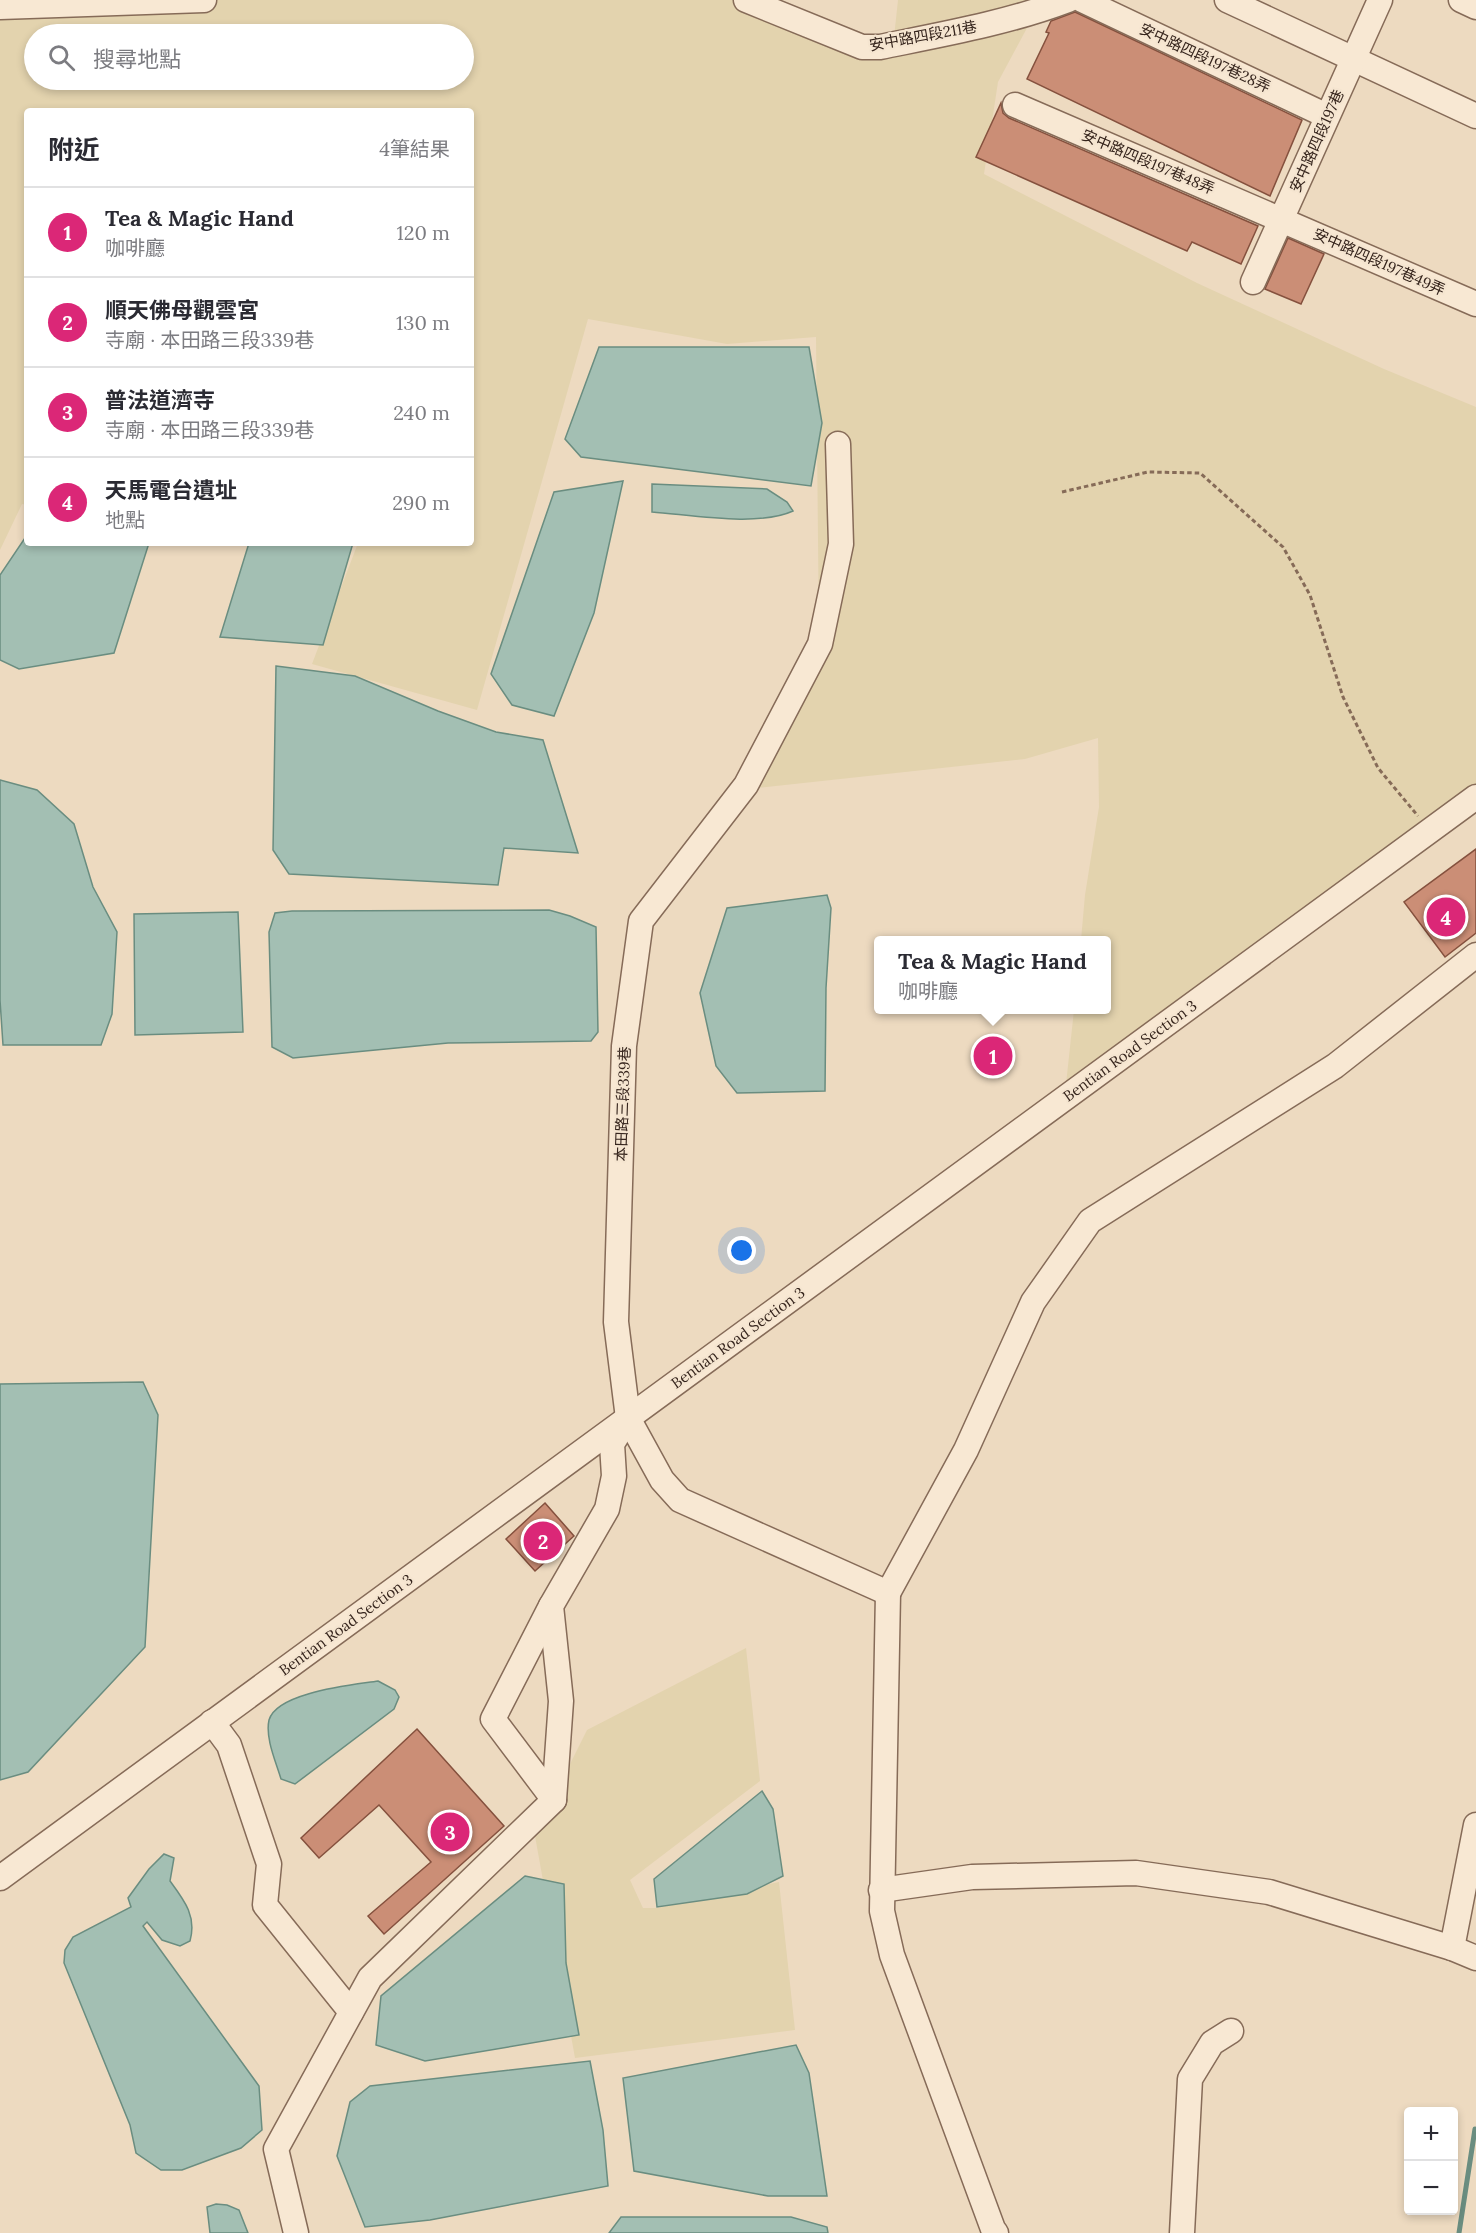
<!DOCTYPE html>
<html lang="zh-TW">
<head>
<meta charset="utf-8">
<style>
	:root { --surface:#fff; --page:#f2f2f3; --text:#2b2b33; --muted:#7c7c81; --line:#e1e1e2; --accent:#db2777 }
	body { margin:0; font-family:Lora,"Noto Sans TC",serif; background:var(--page); color:var(--text) }
	.controls { position:absolute; right:18px; bottom:18px; display:grid; overflow:hidden; border-radius:6px; box-shadow:0 3px 9px #0003 }
	.controls button { width:54px; height:54px; display:grid; place-items:center; padding:0; border:0; border-bottom:2px solid var(--line); background:var(--surface); color:var(--text); font:30px sans-serif }
	.you { position:absolute; left:742px; top:1251px; width:21px; height:21px; margin:-15px; border:4px solid #fff; border-radius:50%; background:#1a73e8; box-shadow:0 0 0 9px #1a73e833 }
	.badge { display:grid; place-items:center; width:39px; height:39px; border-radius:50%; background:var(--accent); color:#fff; font-size:20px; font-weight:700 }
	.pin { position:absolute; translate:-50% -50%; border:3px solid #fff; box-shadow:0 2px 6px #0006 }
	.popup { position:absolute; left:874px; top:936px; width:237px; height:78px; box-sizing:border-box; display:grid; place-content:center; border-radius:6px; background:var(--surface); filter:drop-shadow(0 2px 4px #0005); font-size:20px; white-space:nowrap; color:var(--muted) }
	.popup b { font-size:22px; color:var(--text) }
	.popup::after { content:''; position:absolute; left:50%; top:100%; margin-left:-12px; border:12px solid transparent; border-top-color:var(--surface) }
	.list { margin:0; padding:0; list-style:none }
	h2 { display:flex; justify-content:space-between; align-items:center; height:78px; margin:0; padding:0 24px; font-size:26px }
	h2 small { font-size:20px; font-weight:400; color:var(--muted) }
	.list li { display:grid; grid-template-columns:39px 1fr auto; gap:18px; align-items:center; box-sizing:border-box; height:90px; padding:0 24px; border-top:2px solid var(--line) }
	.list b { display:block; font-size:22px; white-space:nowrap }
	.list p { margin:0; font-size:20px; white-space:nowrap; color:var(--muted) }
	.list em { font-size:20px; font-style:normal; color:var(--muted) }
	.icon { flex:none; width:33px; height:33px; fill:none; stroke:currentColor; stroke-width:2; stroke-linecap:round; stroke-linejoin:round }
	.map { position:relative; flex:none; width:1476px; height:2233px; overflow:hidden }
	.search { position:absolute; background:var(--surface); box-shadow:0 3px 9px #0003; left:24px; top:24px; width:450px; height:66px; display:flex; align-items:center; gap:15px; box-sizing:border-box; padding:0 21px; border-radius:33px; color:var(--muted); font-size:22px }
	.panel { position:absolute; background:var(--surface); box-shadow:0 3px 9px #0003; left:24px; top:108px; width:450px; height:438px; border-radius:6px }
	.map>svg:first-child { display:block }
	.farmland { fill:#e3d3ae; fill-rule:evenodd }
	.water { fill:#a3bfb3; stroke:#6a8d80; stroke-width:1.5 }
	.lines { fill:none; stroke-linecap:round; stroke-linejoin:round }
	.stream { stroke:#6a8d80; stroke-width:5 }
	.building { fill:#cb8e76; stroke:#85513e; stroke-width:1.5 }
	.minor-casing { stroke:#866b58; stroke-width:27 }
	.path { stroke:#866b58; stroke-width:3; stroke-dasharray:4.5 3; stroke-linecap:butt }
	.minor { stroke:#f8e8d3; stroke-width:24 }
	.labels { text-anchor:middle; stroke-width:4.5; stroke-linejoin:round; paint-order:stroke }
	.street-label { font-size:15px; fill:#36251d; stroke:#f5e5d0 }
</style>
</head>
<body>
<div class="map">
<svg width="1476" height="2233" viewBox="0 0 1476 2233">
	<rect width="100%" height="100%" fill="#eddac0"/>
	<!-- farmland -->
	<g class="farmland">
		<path d="M 0,0 L 752,0 L 892,56 L 898,0 L 1042,0 L 998,82 L 984,174 L 1197,283 L 1384,369 L 1476,407 L 1476,802 L 1063,1112 L 1074,1010 L 1107,1010 L 1107,940 L 1081,940 L 1085,895 L 1099,807 L 1098,738 L 1025,759 L 748,789 L 819,641 L 816,337 L 727,344 L 588,319 L 477,710 L 312,664 L 358,543 L 471,543 L 471,111 L 27,111 L 27,505 L 22,504 L 0,550 ZM 34,34 L 464,34 L 464,80 L 34,80 Z"/>
		<polygon points="746,1648 760,1781 630,1880 643,1908 657,1908 779,1882 795,2030 575,2058 533,1825 559,1786 587,1730"/>
	</g>
	<!-- water -->
	<g class="water">
		<polygon points="599,347 809,347 822,423 811,486 581,457 565,439"/>
		<polygon points="623,481 594,613 554,716 512,705 491,674 554,492"/>
		<path d="M 652,484 L 767,489 L 787,502 L 793,511 C 758,527 692,515 652,512 Z"/>
		<polygon points="27,535 27,543 149,543 114,653 19,669 0,660 0,575"/>
		<polygon points="249,543 353,543 323,645 220,637"/>
		<polygon points="276,666 355,676 438,711 496,732 543,740 578,853 504,848 498,885 289,874 273,850"/>
		<polygon points="0,780 37,790 74,824 93,887 117,932 112,1014 101,1045 3,1045 0,1000"/>
		<polygon points="827,895 831,908 826,988 825,1091 737,1093 716,1066 700,993 727,908"/>
		<polygon points="549,910 570,916 596,927 598,1032 591,1041 448,1043 293,1058 272,1047 269,932 275,913 292,911"/>
		<polygon points="238,912 243,1032 135,1035 134,914"/>
		<polygon points="143,1382 158,1415 145,1647 28,1772 0,1780 0,1384"/>
		<path d="M 378,1681 L 395,1690 L 399,1697 L 394,1709 L 295,1784 L 281,1779 C 276,1762 265,1738 269,1720 C 277,1692 353,1685 378,1681 Z"/>
		<polygon points="762,1791 773,1809 783,1876 747,1894 657,1907 654,1879"/>
		<path d="M 164,1854 L 174,1858 L 170,1881 C 184,1900 197,1916 190,1941 L 180,1946 L 162,1940 L 147,1922 L 143,1926 L 259,2086 L 262,2130 L 241,2148 L 182,2170 L 161,2170 L 136,2153 L 130,2125 L 64,1963 L 65,1950 L 73,1937 L 131,1907 L 128,1898 L 149,1869 Z"/>
		<polygon points="525,1876 564,1884 566,1963 579,2035 425,2061 376,2045 381,1996"/>
		<polygon points="796,2045 809,2073 827,2196 768,2196 634,2171 623,2078"/>
		<polygon points="590,2061 603,2130 608,2186 430,2220 365,2227 337,2156 350,2102 370,2086"/>
		<polygon points="216,2204 227,2205 239,2210 248,2233 210,2233 207,2207"/>
		<polygon points="621,2217 791,2217 827,2227 828,2233 609,2233"/>
	</g>
	<g class="lines">
		<!-- stream -->
		<polyline class="stream" points="1459,2233 1475,2129"/>
	</g>
	<!-- building -->
	<g class="building">
		<polygon points="1075,12 1302,120 1270,196 1027,79 1049,33 1046,32 1051,21"/>
		<polygon points="1001,103 1003,113 1009,118 1258,226 1241,264 1192,242 1187,251 976,157"/>
		<polygon points="1288,238 1324,254 1301,304 1265,289"/>
		<polygon points="1476,849 1476,933 1445,957 1404,902"/>
		<polygon points="545,1503 574,1536 535,1571 506,1539"/>
		<polygon points="417,1729 504,1826 384,1934 368,1916 431,1862 379,1805 319,1858 301,1838"/>
	</g>
	<g class="lines">
		<defs>
			<g id="minor">
				<path d="M 746,0 L 862,47 L 880,47 C 944,34 1007,23 1068,0"/>
				<polyline points="1082,0 1327,116"/>
				<polyline points="1227,0 1476,116"/>
				<polyline points="1461,0 1476,7"/>
				<polyline points="0,7 204,0"/>
				<polyline points="1015,105 1476,304"/>
				<polyline points="1253,282 1380,0"/>
				<polyline points="628,1418 662,1480 680,1500 888,1593 966,1450 1033,1302 1090,1221 1335,1066 1476,955"/>
				<polyline points="888,1593 882,1911 892,1955 993,2229 996,2233"/>
				<polyline points="212,1722 229,1745 269,1864 265,1905 351,2012"/>
				<polyline points="554,1800 561,1701 551,1606 607,1509 614,1476 612,1444 628,1418 616,1322 624,1046 641,921 746,785 820,644 841,544 838,444"/>
				<polyline points="0,1878 1476,797"/>
				<polyline points="881,1890 972,1877 1136,1873 1269,1892 1452,1948 1476,1958"/>
				<polyline points="1452,1948 1476,1825"/>
				<polyline points="296,2233 276,2149 370,1978 554,1800 493,1719 551,1606"/>
				<polyline points="1182,2233 1190,2079 1212,2043 1231,2031"/>
			</g>
		</defs>
		<!-- minor casing -->
		<use href="#minor" class="minor-casing"/>
		<!-- path -->
		<polyline class="path" points="1062,492 1148,472 1200,473 1283,547 1310,595 1343,697 1378,768 1418,816"/>
		<!-- minor -->
		<use href="#minor" class="minor"/>
	</g>
	<g class="labels">
		<!-- street labels -->
		<g class="street-label">
			<text transform="translate(923 36) rotate(-10)" y="5">安中路四段211巷</text>
			<text transform="translate(1205 58) rotate(25)" y="5">安中路四段197巷28弄</text>
			<text transform="translate(1317 141) rotate(-66)" y="5">安中路四段197巷</text>
			<text transform="translate(1148 162) rotate(23)" y="5">安中路四段197巷48弄</text>
			<text transform="translate(1379 262) rotate(24)" y="5">安中路四段197巷49弄</text>
			<text transform="translate(1130 1051) rotate(-36)" y="5">Bentian Road Section 3</text>
			<text transform="translate(623 1104) rotate(-88)" y="5">本田路三段339巷</text>
			<text transform="translate(738 1338) rotate(-36)" y="5">Bentian Road Section 3</text>
			<text transform="translate(346 1625) rotate(-36)" y="5">Bentian Road Section 3</text>
		</g>
	</g>
</svg>
<div class="controls">
<button>+</button>
<button>−</button>
</div>
<div class="you"></div>
<div class="pin badge" style="left:993px;top:1056px">1</div>
<div class="popup"><b>Tea &amp; Magic Hand</b>咖啡廳</div>
<div class="pin badge" style="left:543px;top:1541px">2</div>
<div class="pin badge" style="left:450px;top:1832px">3</div>
<div class="pin badge" style="left:1446px;top:917px">4</div>
<div class="search"><svg class="icon" aria-label="search" viewBox="0 0 24 24"><circle cx="10" cy="10" r="6"/><path d="M15 15l6 6"/></svg>搜尋地點</div>
<section class="panel">
<h2>附近<small>4筆結果</small></h2>
<ul class="list">
<li><span class="badge">1</span><div><b>Tea &amp; Magic Hand</b><p>咖啡廳</p></div><em>120 m</em></li>
<li><span class="badge">2</span><div><b>順天佛母觀雲宮</b><p>寺廟 · 本田路三段339巷</p></div><em>130 m</em></li>
<li><span class="badge">3</span><div><b>普法道濟寺</b><p>寺廟 · 本田路三段339巷</p></div><em>240 m</em></li>
<li><span class="badge">4</span><div><b>天馬電台遺址</b><p>地點</p></div><em>290 m</em></li>
</ul>
</section>
</div>
</body>
</html>
